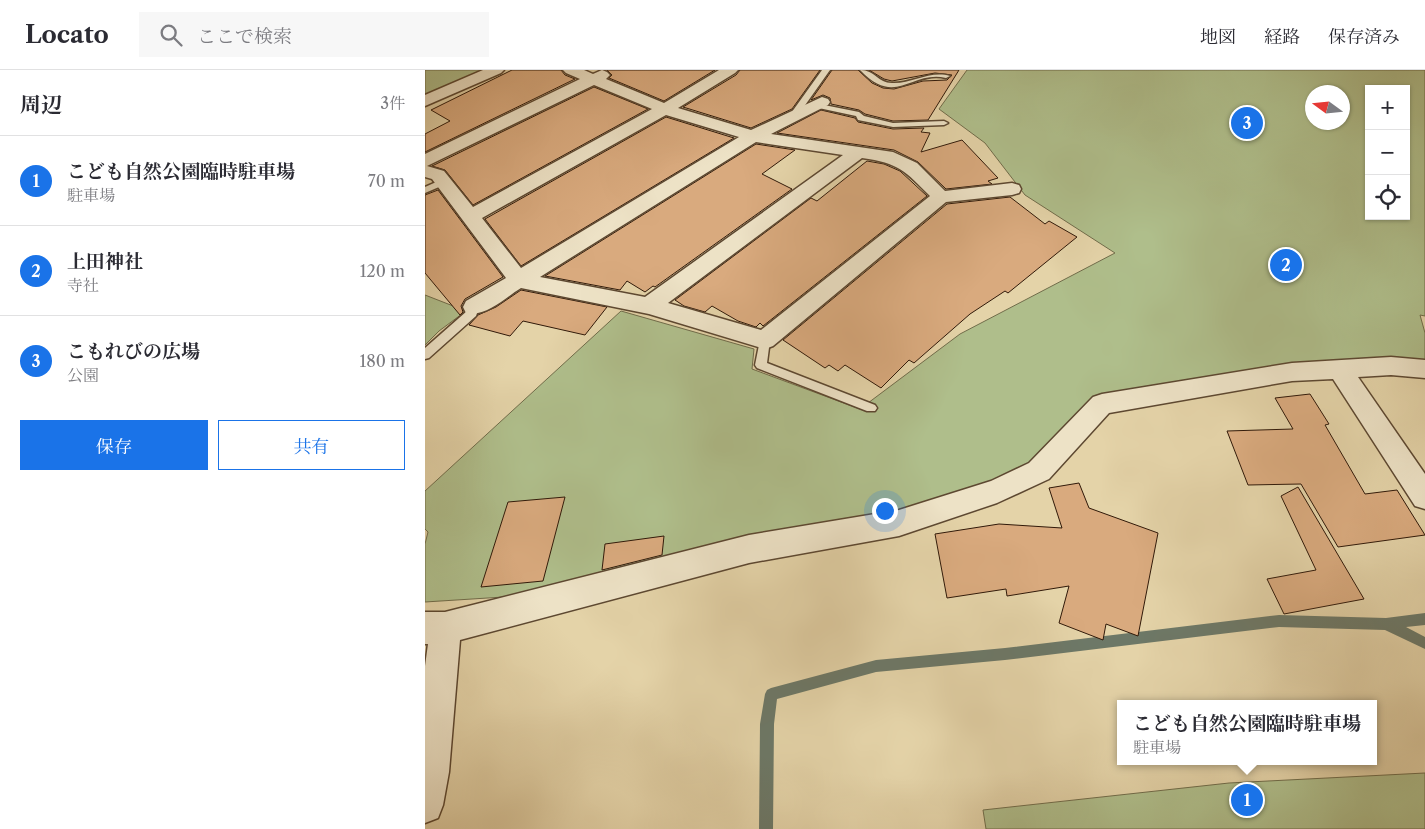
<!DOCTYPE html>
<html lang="ja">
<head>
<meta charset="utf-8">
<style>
	:root { --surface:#fff; --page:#f7f7f7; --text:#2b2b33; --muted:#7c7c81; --line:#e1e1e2; --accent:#1a73e8 }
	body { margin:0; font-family:"Libre Caslon Text","Noto Serif JP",serif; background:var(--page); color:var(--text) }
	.controls { position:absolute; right:15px; top:15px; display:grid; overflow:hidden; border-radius:0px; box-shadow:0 1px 4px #0004 }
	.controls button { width:45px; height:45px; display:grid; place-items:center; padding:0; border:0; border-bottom:1px solid var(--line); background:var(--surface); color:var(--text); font:25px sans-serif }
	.compass { position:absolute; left:880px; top:15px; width:45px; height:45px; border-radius:50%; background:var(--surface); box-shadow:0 1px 4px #0004; rotate:285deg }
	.you { position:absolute; left:459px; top:440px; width:18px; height:18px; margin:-12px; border:4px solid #fff; border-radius:50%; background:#1a73e8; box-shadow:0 0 0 8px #1a73e833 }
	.badge { display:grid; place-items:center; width:32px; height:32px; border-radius:50%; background:var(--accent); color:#fff; font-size:16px; font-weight:700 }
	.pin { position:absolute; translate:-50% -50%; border:2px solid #fff; box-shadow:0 1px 5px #0006 }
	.popup { position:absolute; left:692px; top:630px; width:260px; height:65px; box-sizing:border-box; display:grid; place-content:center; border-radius:0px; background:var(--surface); filter:drop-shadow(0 1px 4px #0005); font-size:16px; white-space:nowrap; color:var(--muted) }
	.popup b { font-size:19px; color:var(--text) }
	.popup::after { content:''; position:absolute; left:50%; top:100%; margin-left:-10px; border:10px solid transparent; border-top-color:var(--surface) }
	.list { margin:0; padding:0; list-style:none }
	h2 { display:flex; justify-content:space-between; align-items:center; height:65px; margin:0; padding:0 20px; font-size:21px }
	h2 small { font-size:16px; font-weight:400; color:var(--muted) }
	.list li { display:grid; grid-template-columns:32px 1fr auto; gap:15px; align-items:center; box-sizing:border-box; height:90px; padding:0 20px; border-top:1px solid var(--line) }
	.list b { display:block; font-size:19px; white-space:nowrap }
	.list p { margin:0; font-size:16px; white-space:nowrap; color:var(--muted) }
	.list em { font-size:16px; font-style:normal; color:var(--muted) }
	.actions { display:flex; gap:10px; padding:15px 20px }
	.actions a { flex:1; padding:11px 0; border:1px solid var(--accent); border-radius:0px; text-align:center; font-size:18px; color:var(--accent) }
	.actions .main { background:var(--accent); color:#fff }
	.icon { flex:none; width:28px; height:28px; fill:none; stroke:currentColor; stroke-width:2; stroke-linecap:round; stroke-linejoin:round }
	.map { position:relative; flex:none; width:1000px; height:759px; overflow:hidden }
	header { display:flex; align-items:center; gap:30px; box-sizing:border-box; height:70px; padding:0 25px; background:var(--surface); border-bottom:1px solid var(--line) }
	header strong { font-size:24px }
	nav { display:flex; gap:28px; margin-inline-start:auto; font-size:18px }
	.search { width:350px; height:45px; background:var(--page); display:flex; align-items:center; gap:12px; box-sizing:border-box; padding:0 18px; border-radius:0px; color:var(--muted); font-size:19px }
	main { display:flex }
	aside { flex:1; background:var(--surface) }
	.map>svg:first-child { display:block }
	.green { fill:#afbe8b; stroke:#706c4a; fill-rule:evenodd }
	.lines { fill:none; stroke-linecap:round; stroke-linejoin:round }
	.stream { fill:#6d7867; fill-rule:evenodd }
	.building { fill:#d9aa7e; stroke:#301909 }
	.lane-casing { stroke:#5d4831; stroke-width:3 }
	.street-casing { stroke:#5d4831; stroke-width:3 }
	.lane { fill:#ede2c6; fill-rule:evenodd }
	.street { fill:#ede2c6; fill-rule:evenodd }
</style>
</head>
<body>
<header>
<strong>Locato</strong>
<div class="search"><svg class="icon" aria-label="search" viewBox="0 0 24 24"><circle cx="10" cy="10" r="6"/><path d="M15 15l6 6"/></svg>ここで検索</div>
<nav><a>地図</a><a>経路</a><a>保存済み</a></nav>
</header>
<main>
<aside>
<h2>周辺<small>3件</small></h2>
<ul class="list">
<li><span class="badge">1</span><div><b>こども自然公園臨時駐車場</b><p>駐車場</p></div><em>70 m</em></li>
<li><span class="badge">2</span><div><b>上田神社</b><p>寺社</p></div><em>120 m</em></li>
<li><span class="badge">3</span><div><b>こもれびの広場</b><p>公園</p></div><em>180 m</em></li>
</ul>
<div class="actions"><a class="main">保存</a><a>共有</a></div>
</aside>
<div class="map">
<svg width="1000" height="759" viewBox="0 0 1000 759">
	<rect width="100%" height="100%" fill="#e4d3a8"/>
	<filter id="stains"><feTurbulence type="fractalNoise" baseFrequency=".004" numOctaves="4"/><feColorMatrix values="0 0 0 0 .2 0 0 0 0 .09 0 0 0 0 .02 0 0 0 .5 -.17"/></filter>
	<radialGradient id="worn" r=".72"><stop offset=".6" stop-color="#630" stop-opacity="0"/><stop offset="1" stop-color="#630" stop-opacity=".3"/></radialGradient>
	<!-- green -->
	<g class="green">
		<polygon points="0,0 60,0 0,27"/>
		<path d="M 542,0 L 1000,0 L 1000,246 L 995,245 L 1000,263 L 1000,296 L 671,327 L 604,395 L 475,448 L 110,525 L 0,532 L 0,474 L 3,462 L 0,459 L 0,421 L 196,241 L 329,279 L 327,299 L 435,339 L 535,264 L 690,183 L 600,125 L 560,73 L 514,39 ZM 944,19 L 981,19 L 981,146 L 944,146 ZM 888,22 L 918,22 L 918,52 L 888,52 Z"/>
		<polygon points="0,225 41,241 14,261 0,275"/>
		<polygon points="1000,703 1000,759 561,759 558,740 804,713"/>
	</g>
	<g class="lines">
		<!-- stream -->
		<polygon class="stream" points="1000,543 1000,555 981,557 1000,567 1000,579 960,560 854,557 580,590 451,602 352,629 349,654 348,759 334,759 335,654 340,624 342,620 346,618 451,590 580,578 854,545 961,548"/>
	</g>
	<!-- building -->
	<g class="building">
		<polygon points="87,0 136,0 140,5 150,9 0,82 0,64 25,51 6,40"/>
		<polygon points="182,0 290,0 239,31 184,8 187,5"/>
		<polygon points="315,0 395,0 367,39 326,58 258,37 311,5"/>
		<polygon points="407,0 433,0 447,13 458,18 469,19 498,11 522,10 527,5 510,3 467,11 459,9 444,0 534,0 503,50 468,51 440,44 434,40 406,34 405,28 398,25 386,30"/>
		<polygon points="169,17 223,39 48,135 20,100 7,96"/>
		<polygon points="396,40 430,48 433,52 468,59 499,58 496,62 505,63 496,82 537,70 573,108 563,111 567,114 521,119 493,92 469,80 352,63"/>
		<polygon points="241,47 309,68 96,196 60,149"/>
		<polygon points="331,74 370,80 337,104 367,119 230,217 228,216 220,222 202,211 195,220 120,206"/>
		<polygon points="442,91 459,94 475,101 502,126 338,256 335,253 331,257 313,251 287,236 280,242 259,236 250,230 386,128 392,131"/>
		<polygon points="13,120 78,207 40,229 36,236 38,242 35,245 0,203 0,125"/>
		<polygon points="585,127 620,154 624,151 652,167 583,223 580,221 545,244 489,293 484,290 456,318 420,295 413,301 404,295 400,298 358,270 522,134"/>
		<polygon points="96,220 182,237 160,265 98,251 85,266 44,255 53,245 71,237"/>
		<polygon points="885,324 904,354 900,355 940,424 972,420 1000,465 913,477 876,414 823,415 802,361 868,359 850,328"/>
		<polygon points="654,413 664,438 733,463 713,566 681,554 678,570 634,553 644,516 582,526 581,519 522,528 510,464 574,454 637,458 624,418"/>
		<polygon points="873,417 939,529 859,544 842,509 891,500 856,426"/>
		<polygon points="140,427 118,511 56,517 83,432"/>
		<polygon points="239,466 237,485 177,500 180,474"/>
	</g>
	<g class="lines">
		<defs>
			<g id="lane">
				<polygon points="397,0 405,0 371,48 365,48 364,46"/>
				<path d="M 435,0 C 450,0 453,13 467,13 C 487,14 505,0 525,6 L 521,8 C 486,0 471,38 435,0 Z"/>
				<polygon points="389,33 434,42 439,46 468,53 519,51 523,53 519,55 468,57 433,50 431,46 389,37"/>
				<polygon points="18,109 22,112 21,114 0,123 0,117"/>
				<polygon points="49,233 54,237 51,246 4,288 0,289 0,278 42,241 45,234"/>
				<polygon points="340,266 345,270 342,293 450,335 452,338 450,341 442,341 332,298 330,295 335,270"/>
			</g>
			<g id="street">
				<polygon points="58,0 79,0 76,3 0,36 0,25"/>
				<path d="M 138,0 L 159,0 L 168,4 L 177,0 L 182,2 L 185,5 L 181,9 L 239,33 L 294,0 L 313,0 L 310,3 L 253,38 L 326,60 L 397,27 L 403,29 L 405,32 L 403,35 L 346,64 L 468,82 L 492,93 L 520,121 L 587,113 L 594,115 L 596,119 L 594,123 L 587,125 L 521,132 L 348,276 L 340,279 L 224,244 L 96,218 C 81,227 60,248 41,243 L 38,237 L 41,231 L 81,208 L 7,109 L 0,107 L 0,84 L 155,9 L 141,3 ZM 169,15 L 227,39 L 48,137 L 19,101 L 2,96 ZM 241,45 L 314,67 L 96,198 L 57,148 ZM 331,72 L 418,85 L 220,227 L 115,207 ZM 437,88 C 474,93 480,101 505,126 L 336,260 L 243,233 Z"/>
				<polygon points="966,287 1000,290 1000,308 966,305 933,307 1000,404 1000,439 990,436 908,309 867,311 684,343 624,409 572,433 474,466 324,493 35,570 24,702 18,735 13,748 0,753 0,596 3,574 0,574 0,542 20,542 324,465 474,440 566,411 604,393 668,327 677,324 867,293"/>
			</g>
		</defs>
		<!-- lane casing -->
		<use href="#lane" class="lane-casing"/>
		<!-- street casing -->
		<use href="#street" class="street-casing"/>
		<!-- lane -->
		<use href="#lane" class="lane"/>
		<!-- street -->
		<use href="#street" class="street"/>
	</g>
	<rect width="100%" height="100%" filter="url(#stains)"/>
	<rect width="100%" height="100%" fill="url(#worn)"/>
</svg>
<div class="controls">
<button>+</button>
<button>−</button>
<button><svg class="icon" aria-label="locate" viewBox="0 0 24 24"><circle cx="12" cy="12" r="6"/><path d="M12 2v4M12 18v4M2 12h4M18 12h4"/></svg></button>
</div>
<svg class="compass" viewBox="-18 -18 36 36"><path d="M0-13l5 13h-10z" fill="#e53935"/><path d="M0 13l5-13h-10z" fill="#7c7c81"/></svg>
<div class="you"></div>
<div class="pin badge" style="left:822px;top:730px">1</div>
<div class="popup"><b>こども自然公園臨時駐車場</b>駐車場</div>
<div class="pin badge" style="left:861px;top:195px">2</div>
<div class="pin badge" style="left:822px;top:53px">3</div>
</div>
</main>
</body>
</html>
